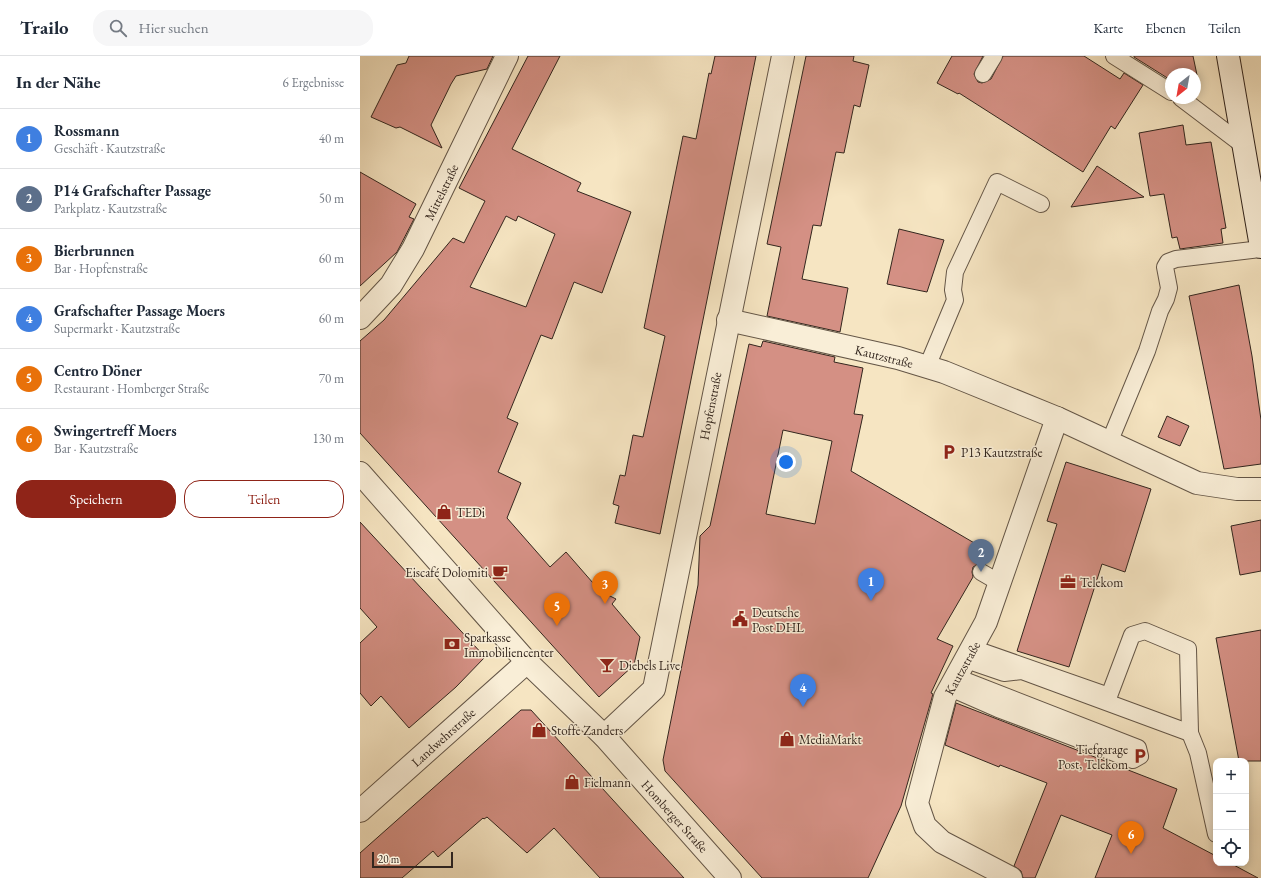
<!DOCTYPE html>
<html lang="de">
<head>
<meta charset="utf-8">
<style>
	:root { --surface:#fff; --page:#f6f6f7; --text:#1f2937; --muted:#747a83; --line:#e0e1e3; --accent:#8f2418 }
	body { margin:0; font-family:"EB Garamond",serif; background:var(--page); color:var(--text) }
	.controls { position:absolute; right:12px; bottom:12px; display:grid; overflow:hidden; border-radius:8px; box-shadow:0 2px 10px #0003 }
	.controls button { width:36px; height:36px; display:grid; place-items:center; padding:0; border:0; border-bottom:1px solid var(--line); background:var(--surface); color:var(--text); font:20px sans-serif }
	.compass { position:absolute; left:805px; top:12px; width:36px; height:36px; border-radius:50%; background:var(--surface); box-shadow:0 2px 10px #0003; rotate:211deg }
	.scale { position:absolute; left:12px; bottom:10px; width:81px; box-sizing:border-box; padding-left:4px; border:2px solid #33261e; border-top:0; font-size:11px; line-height:14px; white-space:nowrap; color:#33261e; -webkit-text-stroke:3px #f9eed7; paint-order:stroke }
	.you { position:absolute; left:426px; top:406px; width:14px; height:14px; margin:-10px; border:3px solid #fff; border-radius:50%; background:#1a73e8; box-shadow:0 0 0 6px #1a73e833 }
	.badge { display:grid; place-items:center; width:26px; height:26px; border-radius:50%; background:var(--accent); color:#fff; font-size:13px; font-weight:700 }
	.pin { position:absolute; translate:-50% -33px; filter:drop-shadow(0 1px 2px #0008) }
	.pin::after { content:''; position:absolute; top:21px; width:14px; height:12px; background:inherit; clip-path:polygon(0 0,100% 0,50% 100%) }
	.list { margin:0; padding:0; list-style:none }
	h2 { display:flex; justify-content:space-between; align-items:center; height:52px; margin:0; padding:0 16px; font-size:17px }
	h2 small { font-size:13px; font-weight:400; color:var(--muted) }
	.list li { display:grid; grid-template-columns:26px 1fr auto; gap:12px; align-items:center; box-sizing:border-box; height:60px; padding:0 16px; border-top:1px solid var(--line) }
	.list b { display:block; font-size:15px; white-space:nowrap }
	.list p { margin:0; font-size:13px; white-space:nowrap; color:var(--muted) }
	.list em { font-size:13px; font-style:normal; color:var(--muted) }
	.actions { display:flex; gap:8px; padding:12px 16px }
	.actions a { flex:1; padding:9px 0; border:1px solid var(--accent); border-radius:16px; text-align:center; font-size:14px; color:var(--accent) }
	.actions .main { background:var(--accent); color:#fff }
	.icon { flex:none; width:22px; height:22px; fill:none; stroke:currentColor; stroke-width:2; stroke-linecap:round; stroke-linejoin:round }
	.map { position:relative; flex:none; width:901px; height:822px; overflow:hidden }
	header { display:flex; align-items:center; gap:24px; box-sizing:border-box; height:56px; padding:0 20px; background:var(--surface); border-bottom:1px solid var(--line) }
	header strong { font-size:19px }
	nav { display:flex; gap:22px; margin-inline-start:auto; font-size:14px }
	.search { width:280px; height:36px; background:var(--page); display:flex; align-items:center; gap:10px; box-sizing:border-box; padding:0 14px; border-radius:16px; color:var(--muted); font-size:15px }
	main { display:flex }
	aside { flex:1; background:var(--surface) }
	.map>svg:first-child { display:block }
	.building { fill:#d49084; stroke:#33261e; fill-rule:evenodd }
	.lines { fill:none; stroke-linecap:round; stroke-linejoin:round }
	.lane-casing { stroke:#645647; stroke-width:18 }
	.street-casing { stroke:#645647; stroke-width:24 }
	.secondary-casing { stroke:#33261e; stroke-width:24 }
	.lane { stroke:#f9eed7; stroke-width:16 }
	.street { stroke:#f9eed7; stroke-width:22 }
	.secondary { stroke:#f9eed7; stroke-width:22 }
	.labels { text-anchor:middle; stroke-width:3; stroke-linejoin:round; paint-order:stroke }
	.street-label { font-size:13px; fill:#33261e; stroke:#f9eed7 }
	.poi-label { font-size:13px; fill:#33261e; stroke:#f9eed7; text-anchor:start }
</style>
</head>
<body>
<header>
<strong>Trailo</strong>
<div class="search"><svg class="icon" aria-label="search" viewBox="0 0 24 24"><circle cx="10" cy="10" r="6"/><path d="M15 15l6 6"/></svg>Hier suchen</div>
<nav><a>Karte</a><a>Ebenen</a><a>Teilen</a></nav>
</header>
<main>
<aside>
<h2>In der Nähe<small>6 Ergebnisse</small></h2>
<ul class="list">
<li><span class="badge" style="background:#3f7fe0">1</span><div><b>Rossmann</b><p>Geschäft · Kautzstraße</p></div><em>40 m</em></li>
<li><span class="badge" style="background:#5c6f8a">2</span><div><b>P14 Grafschafter Passage</b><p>Parkplatz · Kautzstraße</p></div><em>50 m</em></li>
<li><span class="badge" style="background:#e8710a">3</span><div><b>Bierbrunnen</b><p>Bar · Hopfenstraße</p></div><em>60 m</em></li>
<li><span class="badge" style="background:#3f7fe0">4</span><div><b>Grafschafter Passage Moers</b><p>Supermarkt · Kautzstraße</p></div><em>60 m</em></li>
<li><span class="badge" style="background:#e8710a">5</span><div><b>Centro Döner</b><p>Restaurant · Homberger Straße</p></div><em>70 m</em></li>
<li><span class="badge" style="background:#e8710a">6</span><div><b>Swingertreff Moers</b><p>Bar · Kautzstraße</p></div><em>130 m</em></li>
</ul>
<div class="actions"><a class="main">Speichern</a><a>Teilen</a></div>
</aside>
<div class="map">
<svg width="901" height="822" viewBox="0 0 901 822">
	<rect width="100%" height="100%" fill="#f6e5c2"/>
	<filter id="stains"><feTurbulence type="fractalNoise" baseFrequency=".005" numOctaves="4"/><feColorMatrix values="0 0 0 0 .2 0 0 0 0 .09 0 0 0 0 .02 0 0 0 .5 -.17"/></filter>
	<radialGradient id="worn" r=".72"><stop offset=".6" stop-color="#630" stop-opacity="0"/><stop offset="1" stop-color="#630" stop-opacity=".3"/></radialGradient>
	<!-- building -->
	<g class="building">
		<polygon points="49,0 133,0 127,13 96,20 91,28 71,69 82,92 40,71 36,72 11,61 37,9 46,7"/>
		<path d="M 168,0 L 200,0 L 152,93 L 221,127 L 217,135 L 271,156 L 242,237 L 214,226 L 192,283 L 181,279 L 147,362 L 158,367 L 138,416 L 161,427 L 147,462 L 190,511 L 206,496 L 240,535 L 256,543 L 252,548 L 280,581 L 274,609 L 239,641 L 0,377 L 0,285 L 24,264 L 93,182 L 104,187 L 125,145 L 99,132 ZM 146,160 L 156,165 L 158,160 L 195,178 L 166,251 L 110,231 Z"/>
		<polygon points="355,0 396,0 300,478 255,467 259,450 253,448 260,419 265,420 273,379 283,381 305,280 284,272 323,80 336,83 349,17 351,18"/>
		<polygon points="446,0 494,0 493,5 509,9 500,51 494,49 484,97 476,96 461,170 453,169 442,223 488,232 480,276 407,260 421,191 407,188"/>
		<polygon points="592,0 623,0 614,18 618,26 622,27 631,23 643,0 724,0 760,23 764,17 783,29 755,73 751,70 723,116 599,37 598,38 577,27"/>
		<polygon points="774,0 833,0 837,19 811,18 811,23 809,23 774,1"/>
		<polygon points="823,69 826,89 851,86 866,172 861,173 863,187 820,193 817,181 812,182 804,138 790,140 779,77"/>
		<polygon points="737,110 784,141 711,151"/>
		<polygon points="0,116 56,148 49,161 54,163 37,196 0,230"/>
		<polygon points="539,173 584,184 567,236 527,228"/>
		<polygon points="879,229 892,300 901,364 901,408 864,413 829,240"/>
		<path d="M 403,285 L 475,301 L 474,306 L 503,312 L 494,358 L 503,359 L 491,415 L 628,495 L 621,507 L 613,511 L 612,516 L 613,521 L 577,583 L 593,590 L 571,637 L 573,638 L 541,750 L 508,822 L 402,822 L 305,715 L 303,704 L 338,529 L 340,480 L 350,470 L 389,288 L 401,291 ZM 423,374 L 472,385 L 455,468 L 406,458 Z"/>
		<polygon points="807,360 829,370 820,390 798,381"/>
		<polygon points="706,406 791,433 765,516 742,508 709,611 657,595 697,468 687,465"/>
		<polygon points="901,464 901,515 880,519 871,470"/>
		<polygon points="0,466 125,601 96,631 49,672 21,640 11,650 0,637 0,587 17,571 0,552"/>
		<polygon points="901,574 901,705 879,705 856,582"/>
		<polygon points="596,647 817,733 803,772 856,800 856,807 870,807 898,822 735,822 752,779 701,759 675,822 663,822 661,815 654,810 687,727 640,709 639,711 585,689"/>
		<polygon points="161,654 171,654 324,822 240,822 194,772 167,797 127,761 124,763 123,762 78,801 73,795 42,822 0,822 0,797"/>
	</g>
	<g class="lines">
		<defs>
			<g id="lane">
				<polyline points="754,0 811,36"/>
				<polyline points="623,18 634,0"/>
				<polyline points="821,42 883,89"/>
				<polyline points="567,311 595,244 593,234 595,216 637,126 681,148"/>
				<polyline points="749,387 787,295 800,255 806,243 809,232 805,211 808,206 816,203 901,193"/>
				<polyline points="621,516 640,527"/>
				<polyline points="606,604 644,617 662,615 830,677 828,593 785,575 772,579 749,640 612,592"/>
				<polyline points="590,632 638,653 773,704 780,700 778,692 596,621"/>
				<polyline points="830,677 838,697 856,778"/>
			</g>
			<g id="street">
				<polyline points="0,262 31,229 53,193 147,0"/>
				<polyline points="368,264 538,302 584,316 697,362 837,427 877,433 901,433"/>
				<polyline points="0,417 167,606 244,680 370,822"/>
				<polyline points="244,680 294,633 423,0"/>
				<polyline points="0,755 167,606"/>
				<polyline points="651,822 582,786 565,770 557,747 585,641 626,566 697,362"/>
			</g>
			<polyline id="secondary" points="868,0 901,191"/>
		</defs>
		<!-- lane casing -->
		<use href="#lane" class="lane-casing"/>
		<!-- street casing -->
		<use href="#street" class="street-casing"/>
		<!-- secondary casing -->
		<use href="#secondary" class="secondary-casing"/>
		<!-- lane -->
		<use href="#lane" class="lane"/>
		<!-- street -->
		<use href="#street" class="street"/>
		<!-- secondary -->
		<use href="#secondary" class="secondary"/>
	</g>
	<!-- icons -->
	<defs>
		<symbol id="parking-bare" viewBox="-9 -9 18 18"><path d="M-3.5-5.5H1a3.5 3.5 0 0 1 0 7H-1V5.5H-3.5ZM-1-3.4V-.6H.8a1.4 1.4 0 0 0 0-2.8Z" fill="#8f2418" stroke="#f9eed7" stroke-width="2.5" paint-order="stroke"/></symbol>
		<symbol id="shop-bare" viewBox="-9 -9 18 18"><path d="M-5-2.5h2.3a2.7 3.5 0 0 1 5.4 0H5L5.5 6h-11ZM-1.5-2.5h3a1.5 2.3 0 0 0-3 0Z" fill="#8f2418" stroke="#f9eed7" stroke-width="2.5" paint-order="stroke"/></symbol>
		<symbol id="cafe-bare" viewBox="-9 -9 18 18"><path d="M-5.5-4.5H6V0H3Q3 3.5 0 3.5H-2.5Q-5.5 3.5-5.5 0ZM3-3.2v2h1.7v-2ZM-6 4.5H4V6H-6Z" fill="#8f2418" stroke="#f9eed7" stroke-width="2.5" paint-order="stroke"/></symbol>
		<symbol id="office-bare" viewBox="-9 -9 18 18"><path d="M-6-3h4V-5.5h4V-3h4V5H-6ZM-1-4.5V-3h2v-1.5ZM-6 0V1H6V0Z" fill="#8f2418" stroke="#f9eed7" stroke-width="2.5" paint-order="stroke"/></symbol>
		<symbol id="civic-bare" viewBox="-9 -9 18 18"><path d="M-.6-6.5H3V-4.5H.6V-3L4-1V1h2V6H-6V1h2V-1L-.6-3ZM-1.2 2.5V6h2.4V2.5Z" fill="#8f2418" stroke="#f9eed7" stroke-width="2.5" paint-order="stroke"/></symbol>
		<symbol id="bank-bare" viewBox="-9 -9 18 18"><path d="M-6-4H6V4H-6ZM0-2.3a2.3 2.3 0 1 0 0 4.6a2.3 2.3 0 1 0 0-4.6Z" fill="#8f2418" stroke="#f9eed7" stroke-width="2.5" paint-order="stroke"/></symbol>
		<symbol id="bar-bare" viewBox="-9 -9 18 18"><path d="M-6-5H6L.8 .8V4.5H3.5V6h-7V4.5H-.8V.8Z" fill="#8f2418" stroke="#f9eed7" stroke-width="2.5" paint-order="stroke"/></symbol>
	</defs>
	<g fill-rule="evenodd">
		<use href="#parking-bare" x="578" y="385" width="22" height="22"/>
		<use href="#shop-bare" x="73" y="445" width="22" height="22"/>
		<use href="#cafe-bare" x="129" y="505" width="22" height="22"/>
		<use href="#office-bare" x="697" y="515" width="22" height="22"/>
		<use href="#civic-bare" x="369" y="552" width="22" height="22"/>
		<use href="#bank-bare" x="81" y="577" width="22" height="22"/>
		<use href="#bar-bare" x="236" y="598" width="22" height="22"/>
		<use href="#shop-bare" x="168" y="663" width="22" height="22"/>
		<use href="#shop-bare" x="416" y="672" width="22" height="22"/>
		<use href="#parking-bare" x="769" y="689" width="22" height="22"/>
		<use href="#shop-bare" x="201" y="715" width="22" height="22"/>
	</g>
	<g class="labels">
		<!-- street labels -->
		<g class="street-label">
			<text transform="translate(81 136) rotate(-64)" y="5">Mittelstraße</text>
			<text transform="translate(524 300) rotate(14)" y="5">Kautzstraße</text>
			<text transform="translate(350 350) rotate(-79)" y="5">Hopfenstraße</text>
			<text transform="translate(602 612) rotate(-61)" y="5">Kautzstraße</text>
			<text transform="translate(83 681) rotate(-42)" y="5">Landwehrstraße</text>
			<text transform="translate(315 760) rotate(48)" y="5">Homberger Straße</text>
		</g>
		<!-- poi labels -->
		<g class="poi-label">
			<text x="601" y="401">P13 Kautzstraße</text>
			<text x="96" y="461">TEDi</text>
			<text x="128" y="521" text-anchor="end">Eiscafé Dolomiti</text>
			<text x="720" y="531">Telekom</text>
			<text x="392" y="561">Deutsche<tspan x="392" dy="15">Post DHL</tspan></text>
			<text x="104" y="586">Sparkasse<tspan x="104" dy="15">Immobiliencenter</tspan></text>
			<text x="259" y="614">Diebels Live</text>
			<text x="191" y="679">Stoffe Zanders</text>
			<text x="439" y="688">MediaMarkt</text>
			<text x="768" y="698" text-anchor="end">Tiefgarage<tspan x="768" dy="15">Post, Telekom</tspan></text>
			<text x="224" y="731">Fielmann</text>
		</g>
	</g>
	<rect width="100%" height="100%" filter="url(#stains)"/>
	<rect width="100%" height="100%" fill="url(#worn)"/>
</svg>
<div class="controls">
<button>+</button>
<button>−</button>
<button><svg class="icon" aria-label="locate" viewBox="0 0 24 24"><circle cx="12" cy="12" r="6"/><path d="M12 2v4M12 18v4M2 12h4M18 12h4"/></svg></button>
</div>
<svg class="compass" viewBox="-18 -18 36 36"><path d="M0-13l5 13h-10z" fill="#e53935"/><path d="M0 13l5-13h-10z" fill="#747a83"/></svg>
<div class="scale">20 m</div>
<div class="you"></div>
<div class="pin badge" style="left:511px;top:545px;background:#3f7fe0">1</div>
<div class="pin badge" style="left:621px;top:516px;background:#5c6f8a">2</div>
<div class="pin badge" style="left:245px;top:548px;background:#e8710a">3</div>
<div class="pin badge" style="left:443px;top:651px;background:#3f7fe0">4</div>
<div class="pin badge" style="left:197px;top:570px;background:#e8710a">5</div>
<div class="pin badge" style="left:771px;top:798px;background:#e8710a">6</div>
</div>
</main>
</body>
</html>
